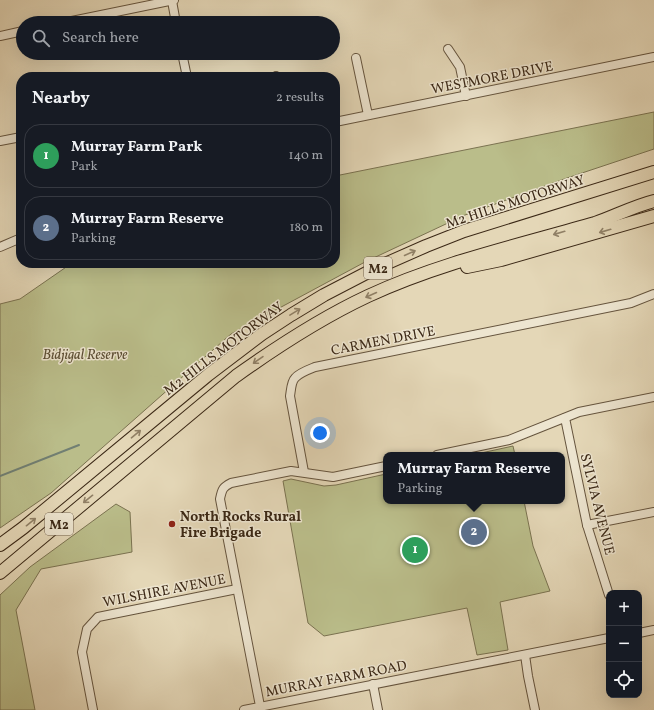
<!DOCTYPE html>
<html lang="en">
<head>
<meta charset="utf-8">
<style>
	:root { --surface:#171b24; --page:#20242c; --text:#f1f3f6; --muted:#9ea1a6; --line:#363941; --accent:#0b8043 }
	body { margin:0; font-family:Vollkorn,serif; background:var(--page); color:var(--text) }
	.controls { position:absolute; right:12px; bottom:12px; display:grid; overflow:hidden; border-radius:8px; box-shadow:0 4px 16px #0002 }
	.controls button { width:36px; height:36px; display:grid; place-items:center; padding:0; border:0; border-bottom:1px solid var(--line); background:var(--surface); color:var(--text); font:20px sans-serif }
	.you { position:absolute; left:320px; top:433px; width:14px; height:14px; margin:-10px; border:3px solid #fff; border-radius:50%; background:#1a73e8; box-shadow:0 0 0 6px #1a73e833 }
	.badge { display:grid; place-items:center; width:26px; height:26px; border-radius:50%; background:var(--accent); color:#fff; font-size:13px; font-weight:700 }
	.pin { position:absolute; translate:-50% -50%; border:2px solid #fff; box-shadow:0 1px 4px #0006 }
	.popup { position:absolute; left:383px; top:452px; width:182px; height:52px; box-sizing:border-box; display:grid; place-content:center; border-radius:8px; background:var(--surface); filter:drop-shadow(0 1px 3px #0005); font-size:13px; white-space:nowrap; color:var(--muted) }
	.popup b { font-size:15px; color:var(--text) }
	.popup::after { content:''; position:absolute; left:50%; top:100%; margin-left:-8px; border:8px solid transparent; border-top-color:var(--surface) }
	.list { margin:0; padding:0; list-style:none }
	h2 { display:flex; justify-content:space-between; align-items:center; height:52px; margin:0; padding:0 16px; font-size:17px }
	h2 small { font-size:13px; font-weight:400; color:var(--muted) }
	.list li { display:grid; grid-template-columns:26px 1fr auto; gap:12px; align-items:center; box-sizing:border-box; height:64px; margin:0 8px 8px; padding:0 8px; border:1px solid var(--line); border-radius:16px }
	.list b { display:block; font-size:15px; white-space:nowrap }
	.list p { margin:0; font-size:13px; white-space:nowrap; color:var(--muted) }
	.list em { font-size:13px; font-style:normal; color:var(--muted) }
	.icon { flex:none; width:22px; height:22px; fill:none; stroke:currentColor; stroke-width:2; stroke-linecap:round; stroke-linejoin:round }
	.map { position:relative; flex:none; width:654px; height:710px; overflow:hidden }
	.search { position:absolute; background:var(--surface); box-shadow:0 4px 16px #0002; left:16px; top:16px; width:324px; height:44px; display:flex; align-items:center; gap:10px; box-sizing:border-box; padding:0 14px; border-radius:22px; color:var(--muted); font-size:15px }
	.panel { position:absolute; background:var(--surface); box-shadow:0 4px 16px #0002; left:16px; top:72px; width:324px; height:196px; border-radius:16px }
	.map>svg:first-child { display:block }
	.green { fill:#babd8a; stroke:#7a7250 }
	.lines { fill:none; stroke-linecap:round; stroke-linejoin:round }
	.stream { stroke:#717f73; stroke-width:2 }
	.minor-casing { stroke:#65543e; stroke-width:10 }
	.highway-casing { stroke:#3b2816; stroke-width:14 }
	.minor { stroke:#ede5d0; stroke-width:8 }
	.highway { stroke:#e4d7b7; stroke-width:12 }
	.oneway { stroke:#908066 }
	.poi-dot { fill:#8f2418; stroke:#ede5d0; stroke-width:1.5 }
	.labels { text-anchor:middle; stroke-width:3; stroke-linejoin:round; paint-order:stroke }
	.shield { fill:#ede5d0; stroke:#70614e; stroke-width:1 }
	.shield-label { font-size:13px; font-weight:bold; fill:#3b2816 }
	.street-label { font-size:14px; fill:#3b2816; stroke:#ede5d0 }
	.park-label { font-size:14px; font-style:italic; fill:#5b4d33; stroke:#ede5d0 }
	.poi-label { font-size:14px; font-weight:bold; fill:#3b2816; stroke:#ede5d0; text-anchor:start }
</style>
</head>
<body>
<div class="map">
<svg width="654" height="710" viewBox="0 0 654 710">
	<rect width="100%" height="100%" fill="#e4d7b7"/>
	<filter id="stains"><feTurbulence type="fractalNoise" baseFrequency=".005" numOctaves="4"/><feColorMatrix values="0 0 0 0 .2 0 0 0 0 .09 0 0 0 0 .02 0 0 0 .5 -.17"/></filter>
	<radialGradient id="worn" r=".72"><stop offset=".6" stop-color="#630" stop-opacity="0"/><stop offset="1" stop-color="#630" stop-opacity=".3"/></radialGradient>
	<!-- green -->
	<g class="green">
		<polygon points="654,112 654,149 567,178 465,215 365,262 231,334 51,493 0,528 0,304 20,299 72,263 335,263 335,176"/>
		<polygon points="513,446 515,455 472,455"/>
		<polygon points="386,474 386,501 524,501 533,546 550,591 500,602 508,650 477,655 467,608 324,636 308,623 283,481 291,479 324,486 336,485"/>
		<polygon points="116,504 130,512 132,552 41,569 16,610 35,710 0,710 0,595 30,567"/>
	</g>
	<g class="lines">
		<!-- stream -->
		<polyline class="stream" points="0,476 79,445"/>
		<defs>
			<g id="minor">
				<polyline points="172,1 176,23"/>
				<polyline points="62,23 174,0"/>
				<polyline points="0,36 23,31"/>
				<polyline points="448,49 460,67 466,96"/>
				<polyline points="182,53 187,77"/>
				<polyline points="356,58 368,115"/>
				<polyline points="276,76 276,77"/>
				<polyline points="335,122 654,57"/>
				<polyline points="0,141 21,137"/>
				<polyline points="0,247 21,238"/>
				<polyline points="565,418 587,525 609,595"/>
				<polyline points="437,455 509,440 579,412 654,397"/>
				<path d="M 304,472 L 290,396 C 291,391 291,382 295,378 C 299,373 310,369 315,367 L 631,303 L 654,294"/>
				<polyline points="587,525 654,512"/>
				<polyline points="639,633 654,630"/>
				<polyline points="525,655 528,676 535,710"/>
				<polyline points="373,684 378,710"/>
				<path d="M 260,706 L 220,499 C 222,489 223,487 231,483 L 291,471 L 333,477 L 386,466"/>
				<polyline points="93,710 82,652 87,629 98,617 237,589"/>
				<polyline points="244,710 609,638"/>
			</g>
			<g id="highway">
				<polyline points="467,267 501,260 654,216"/>
				<polyline points="0,545 23,528 208,375 262,334 291,315 324,295 376,268 426,246 464,231 654,172"/>
				<path d="M 0,573 L 236,376 C 278,346 321,318 368,296 C 439,263 519,245 595,223 C 615,216 634,206 654,201"/>
			</g>
		</defs>
		<!-- minor casing -->
		<use href="#minor" class="minor-casing"/>
		<!-- highway casing -->
		<use href="#highway" class="highway-casing"/>
		<!-- minor -->
		<use href="#minor" class="minor"/>
		<!-- highway -->
		<use href="#highway" class="highway"/>
	</g>
	<!-- one-way arrows -->
	<defs><path id="oneway-shaft" d="M-6 0H5M1.5-3L5.5 0L1.5 3" fill="none" stroke-width="1.6" stroke-linecap="round" stroke-linejoin="round"/></defs>
	<g class="oneway">
		<use href="#oneway-shaft" transform="translate(605 231) rotate(164)"/>
		<use href="#oneway-shaft" transform="translate(559 233) rotate(164)"/>
		<use href="#oneway-shaft" transform="translate(410 253) rotate(-24)"/>
		<use href="#oneway-shaft" transform="translate(371 295) rotate(156)"/>
		<use href="#oneway-shaft" transform="translate(295 312) rotate(-31)"/>
		<use href="#oneway-shaft" transform="translate(258 360) rotate(145)"/>
		<use href="#oneway-shaft" transform="translate(136 434) rotate(-40)"/>
		<use href="#oneway-shaft" transform="translate(88 499) rotate(141)"/>
		<use href="#oneway-shaft" transform="translate(31 522) rotate(-39)"/>
	</g>
	<!-- markers -->
	<circle class="poi-dot" cx="172" cy="524" r="4"/>
	<g class="labels">
		<!-- shield labels -->
		<g class="shield">
			<rect x="364" y="257" width="28" height="22" rx="3"/>
			<rect x="45" y="513" width="28" height="22" rx="3"/>
		</g>
		<g class="shield-label">
			<text x="378" y="273">M2</text>
			<text x="59" y="529">M2</text>
		</g>
		<!-- street labels -->
		<g class="street-label">
			<text transform="translate(492 77) rotate(-11)" y="5">WESTMORE DRIVE</text>
			<text transform="translate(515 201) rotate(-18)" y="5">M2 HILLS MOTORWAY</text>
			<text transform="translate(383 340) rotate(-11)" y="5">CARMEN DRIVE</text>
			<text transform="translate(223 348) rotate(-37)" y="5">M2 HILLS MOTORWAY</text>
			<text transform="translate(598 504) rotate(76)" y="5">SYLVIA AVENUE</text>
			<text transform="translate(164 590) rotate(-11)" y="5">WILSHIRE AVENUE</text>
			<text transform="translate(336 678) rotate(-11)" y="5">MURRAY FARM ROAD</text>
		</g>
		<!-- park labels -->
		<g class="park-label">
			<text x="85" y="359">Bidjigal Reserve</text>
		</g>
		<!-- poi labels -->
		<g class="poi-label">
			<text x="180" y="521">North Rocks Rural<tspan x="180" dy="16">Fire Brigade</tspan></text>
		</g>
	</g>
	<rect width="100%" height="100%" filter="url(#stains)"/>
	<rect width="100%" height="100%" fill="url(#worn)"/>
</svg>
<div class="controls">
<button>+</button>
<button>−</button>
<button><svg class="icon" aria-label="locate" viewBox="0 0 24 24"><circle cx="12" cy="12" r="6"/><path d="M12 2v4M12 18v4M2 12h4M18 12h4"/></svg></button>
</div>
<div class="you"></div>
<div class="pin badge" style="left:415px;top:550px;background:#2e9e5b">1</div>
<div class="pin badge" style="left:474px;top:532px;background:#5c6f8a">2</div>
<div class="popup"><b>Murray Farm Reserve</b>Parking</div>
<div class="search"><svg class="icon" aria-label="search" viewBox="0 0 24 24"><circle cx="10" cy="10" r="6"/><path d="M15 15l6 6"/></svg>Search here</div>
<section class="panel">
<h2>Nearby<small>2 results</small></h2>
<ul class="list">
<li><span class="badge" style="background:#2e9e5b">1</span><div><b>Murray Farm Park</b><p>Park</p></div><em>140 m</em></li>
<li><span class="badge" style="background:#5c6f8a">2</span><div><b>Murray Farm Reserve</b><p>Parking</p></div><em>180 m</em></li>
</ul>
</section>
</div>
</body>
</html>
